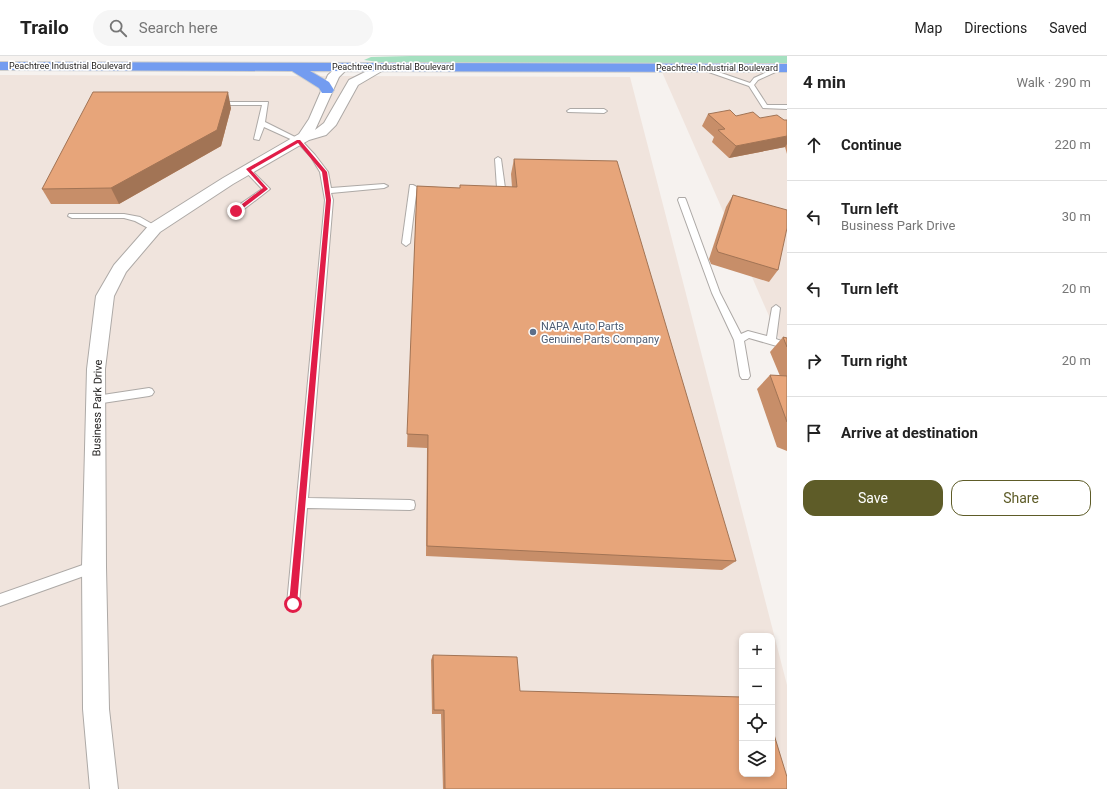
<!DOCTYPE html>
<html lang="en">
<head>
<meta charset="utf-8">
<style>
	:root { --surface:#fff; --page:#f6f6f6; --text:#222; --muted:#767676; --line:#e0e0e0; --accent:#5e5c28 }
	body { margin:0; font-family:Roboto,sans-serif; background:var(--page); color:var(--text) }
	.controls { position:absolute; right:12px; bottom:12px; display:grid; overflow:hidden; border-radius:8px; box-shadow:0 2px 6px #0003 }
	.controls button { width:36px; height:36px; display:grid; place-items:center; padding:0; border:0; border-bottom:1px solid var(--line); background:var(--surface); color:var(--text); font:20px sans-serif }
	.stop { position:absolute; width:12px; height:12px; margin:-9px; border:3px solid #e11d48; border-radius:50%; background:#fff }
	.stop.end { background:#e11d48; border-color:#fff; box-shadow:0 1px 4px #0008 }
	.list { margin:0; padding:0; list-style:none }
	h2 { display:flex; justify-content:space-between; align-items:center; height:52px; margin:0; padding:0 16px; font-size:17px }
	h2 small { font-size:13px; font-weight:400; color:var(--muted) }
	.list li { display:grid; grid-template-columns:26px 1fr auto; gap:12px; align-items:center; box-sizing:border-box; height:72px; padding:0 16px; border-top:1px solid var(--line) }
	.list b { display:block; font-size:15px; white-space:nowrap }
	.list p { margin:0; font-size:13px; white-space:nowrap; color:var(--muted) }
	.list em { font-size:13px; font-style:normal; color:var(--muted) }
	.actions { display:flex; gap:8px; padding:12px 16px }
	.actions a { flex:1; padding:9px 0; border:1px solid var(--accent); border-radius:12px; text-align:center; font-size:14px; color:var(--accent) }
	.actions .main { background:var(--accent); color:#fff }
	.icon { flex:none; width:22px; height:22px; fill:none; stroke:currentColor; stroke-width:2; stroke-linecap:round; stroke-linejoin:round }
	.map { position:relative; flex:none; width:787px; height:733px; overflow:hidden }
	header { display:flex; align-items:center; gap:24px; box-sizing:border-box; height:56px; padding:0 20px; background:var(--surface); border-bottom:1px solid var(--line) }
	header strong { font-size:19px }
	nav { display:flex; gap:22px; margin-inline-start:auto; font-size:14px }
	.search { width:280px; height:36px; background:var(--page); display:flex; align-items:center; gap:10px; box-sizing:border-box; padding:0 14px; border-radius:22px; color:var(--muted); font-size:15px }
	main { display:flex }
	aside { flex:1; background:var(--surface) }
	.map>svg:first-child { display:block }
	.built { fill:#f0e4dd; fill-rule:evenodd }
	.green { fill:#a5e0c0 }
	.lines { fill:none; stroke-linecap:round; stroke-linejoin:round }
	.lane-casing { stroke:#ada9a6; stroke-width:2 }
	.street-casing { stroke:#ada9a6; stroke-width:2 }
	.highway-casing { stroke:#cfcfce; stroke-width:2 }
	.lane { fill:#fff; fill-rule:evenodd }
	.street { fill:#fff; fill-rule:evenodd }
	.highway { fill:#739cf0; fill-rule:evenodd }
	.wall { fill:#c78e69 }
	.shaded-wall { fill:#a27455 }
	.building { fill:#e7a57a; stroke:#a27455 }
	.route { fill:#e11d48 }
	.service-dot { fill:#5c6f8a; stroke:#fff; stroke-width:1.5 }
	.labels { text-anchor:middle; stroke-width:3.5; stroke-linejoin:round; paint-order:stroke }
	.far-street-label { font-size:9px; fill:#252322; stroke:#fff }
	.service-label { font-size:11px; fill:#4e5e75; stroke:#fff; text-anchor:start }
	.street-label { font-size:11px; fill:#252322; stroke:#fff }
</style>
</head>
<body>
<header>
<strong>Trailo</strong>
<div class="search"><svg class="icon" aria-label="search" viewBox="0 0 24 24"><circle cx="10" cy="10" r="6"/><path d="M15 15l6 6"/></svg>Search here</div>
<nav><a>Map</a><a>Directions</a><a>Saved</a></nav>
</header>
<main>
<div class="map">
<svg width="787" height="733" viewBox="0 0 787 733">
	<rect width="100%" height="100%" fill="#f6f2ef"/>
	<!-- built -->
	<g class="built">
		<polygon points="655,0 787,0 787,301"/>
		<path d="M 0,19 L 630,21 L 787,629 L 787,733 L 0,733 ZM 742,580 L 772,580 L 772,718 L 742,718 Z"/>
	</g>
	<!-- green -->
	<polygon class="green" points="410,0 787,0 787,8 386,7 364,4 371,1"/>
	<g class="lines">
		<defs>
			<g id="lane">
				<polygon points="700,11 704,11 750,27 754,22 778,11 782,11 782,13 758,24 754,29 767,49 787,49 787,53 763,52 749,30 700,13"/>
				<polygon points="215,46 268,46 265,66 301,84 315,99 328,116 331,132 384,128 388,130 384,132 331,137 333,144 308,442 410,444 414,445 415,449 414,453 410,454 307,452 299,548 297,552 293,554 289,552 287,548 325,144 320,116 311,101 297,86 264,71 259,84 254,83 262,49 217,49 215,48"/>
				<polygon points="570,53 604,53 607,55 604,57 568,56 567,55"/>
				<polygon points="498,101 501,103 505,132 501,134 497,132 495,103"/>
				<polygon points="248,112 250,113 270,133 239,157 233,157 233,153 262,133 244,114"/>
				<polygon points="410,129 413,129 417,131 410,187 406,190 402,187"/>
				<polygon points="679,142 685,142 686,144 720,237 741,278 748,275 767,280 772,252 776,249 780,252 776,283 787,287 787,293 749,282 744,285 750,320 748,323 742,323 740,320 734,284 712,237 678,144"/>
				<polygon points="69,158 124,158 140,161 159,172 155,175 152,174 135,165 124,162 72,162 68,160"/>
				<polygon points="149,332 152,333 154,336 152,339 149,340 96,348 93,347 91,344 93,341 96,340"/>
				<polygon points="94,505 98,507 100,511 98,515 0,550 0,538"/>
			</g>
			<polygon id="street" points="343,7 349,11 339,21 315,74 324,67 349,24 377,10 385,10 387,12 358,29 336,69 326,79 309,84 233,128 160,176 126,216 114,240 105,313 106,511 109,653 118,733 90,733 83,653 82,511 87,313 96,240 114,209 150,168 223,122 299,78 309,63 328,19 339,9"/>
			<polygon id="highway" points="0,6 787,8 787,16 310,15 329,26 334,34 332,37 322,37 319,32 292,15 0,14"/>
		</defs>
		<!-- lane casing -->
		<use href="#lane" class="lane-casing"/>
		<!-- street casing -->
		<use href="#street" class="street-casing"/>
		<!-- highway casing -->
		<use href="#highway" class="highway-casing"/>
		<!-- lane -->
		<use href="#lane" class="lane"/>
		<!-- street -->
		<use href="#street" class="street"/>
		<!-- highway -->
		<use href="#highway" class="highway"/>
	</g>
	<!-- wall -->
	<g class="wall">
		<polygon points="231,52 221,90 119,148 51,148 42,133"/>
		<polygon points="708,58 736,60 784,64 787,64 787,98 785,91 729,102 712,86 714,81 702,70"/>
		<polygon points="514,103 736,505 722,514 426,500 427,392 407,391 417,130 460,132 512,131 511,118"/>
		<polygon points="733,139 778,214 769,226 711,208 709,203 726,151"/>
		<polygon points="783,281 787,282 787,395 777,391 757,333 770,319 780,320 770,296"/>
		<polygon points="433,599 520,635 787,733 443,733 441,658 432,658 431,604"/>
	</g>
	<!-- shaded-wall -->
	<g class="shaded-wall">
		<polygon points="228,36 231,52 221,90 119,148 111,132"/>
		<polygon points="787,80 787,88 785,91 729,102 736,90"/>
	</g>
	<!-- building -->
	<g class="building">
		<polygon points="93,36 228,36 217,74 111,132 42,133"/>
		<polygon points="730,54 736,60 753,56 760,62 777,59 784,64 787,64 787,80 736,90 718,74 725,73 708,58"/>
		<polygon points="514,103 617,105 736,505 427,490 428,379 407,378 417,130 460,132 460,129 517,131"/>
		<polygon points="733,139 787,154 787,172 778,214 718,196 716,191"/>
		<polygon points="783,281 787,282 787,291"/>
		<polygon points="770,319 787,320 787,366"/>
		<polygon points="433,599 517,601 520,635 742,641 742,718 772,718 772,672 787,721 787,733 445,733 444,654 434,654"/>
	</g>
	<!-- route -->
	<polygon class="route" points="297,84 300,84 327,116 331,144 297,548 293,552 289,548 326,144 322,116 298,87 251,114 268,133 238,156 233,155 263,132 246,113"/>
	<!-- markers -->
	<circle class="service-dot" cx="533" cy="276" r="4"/>
	<g class="labels">
		<!-- far-street labels -->
		<g class="far-street-label">
			<text x="70" y="13">Peachtree Industrial Boulevard</text>
			<text x="393" y="14">Peachtree Industrial Boulevard</text>
			<text x="717" y="15">Peachtree Industrial Boulevard</text>
		</g>
		<!-- service labels -->
		<g class="service-label">
			<text x="541" y="274">NAPA Auto Parts<tspan x="541" dy="13">Genuine Parts Company</tspan></text>
		</g>
		<!-- street labels -->
		<g class="street-label">
			<text transform="translate(97 352) rotate(-89)" y="4">Business Park Drive</text>
		</g>
	</g>
</svg>
<div class="controls">
<button>+</button>
<button>−</button>
<button><svg class="icon" aria-label="locate" viewBox="0 0 24 24"><circle cx="12" cy="12" r="6"/><path d="M12 2v4M12 18v4M2 12h4M18 12h4"/></svg></button>
<button><svg class="icon" aria-label="layers" viewBox="0 0 24 24"><path d="M12 4l9 5-9 5-9-5zM3 14l9 5 9-5"/></svg></button>
</div>
<div class="stop" style="left:293px;top:548px"></div>
<div class="stop end" style="left:236px;top:155px"></div>
</div>
<aside>
<h2>4 min<small>Walk · 290 m</small></h2>
<ul class="list">
<li><svg class="icon" aria-label="ahead" viewBox="0 0 24 24"><path d="M12 20V5M6 11l6-6 6 6"/></svg><div><b>Continue</b></div><em>220 m</em></li>
<li><svg class="icon" aria-label="left" viewBox="0 0 24 24"><path d="M17 20v-9H6M10 6l-5 5 5 5"/></svg><div><b>Turn left</b><p>Business Park Drive</p></div><em>30 m</em></li>
<li><svg class="icon" aria-label="left" viewBox="0 0 24 24"><path d="M17 20v-9H6M10 6l-5 5 5 5"/></svg><div><b>Turn left</b></div><em>20 m</em></li>
<li><svg class="icon" aria-label="right" viewBox="0 0 24 24"><path d="M7 20v-9h11M14 6l5 5-5 5"/></svg><div><b>Turn right</b></div><em>20 m</em></li>
<li><svg class="icon" aria-label="arrive" viewBox="0 0 24 24"><path d="M6 21V4h12l-3 4 3 4H6"/></svg><div><b>Arrive at destination</b></div></li>
</ul>
<div class="actions"><a class="main">Save</a><a>Share</a></div>
</aside>
</main>
</body>
</html>
